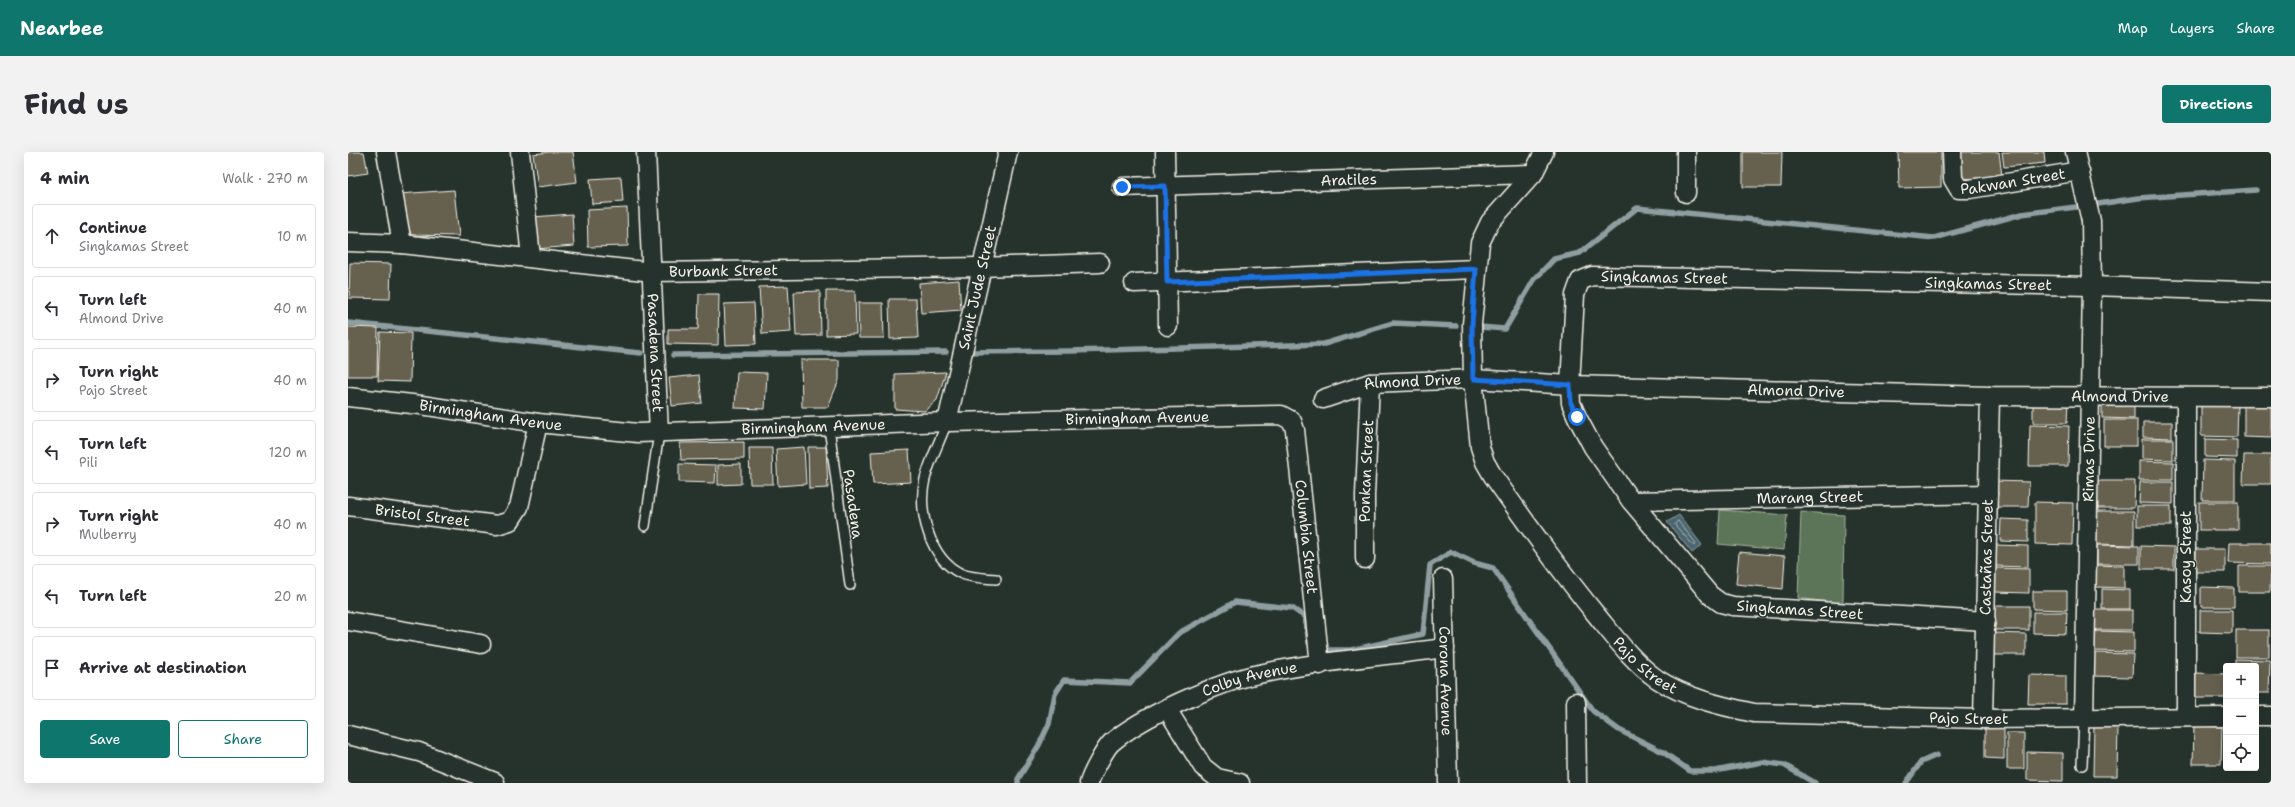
<!DOCTYPE html>
<html lang="en">
<head>
<meta charset="utf-8">
<style>
	:root { --surface:#fff; --page:#f2f2f3; --text:#2b2b33; --muted:#7c7c81; --line:#e1e1e2; --accent:#0f766e }
	body { margin:0; font-family:"Shantell Sans",sans-serif; background:var(--page); color:var(--text) }
	.controls { position:absolute; right:12px; bottom:12px; display:grid; overflow:hidden; border-radius:4px; box-shadow:0 4px 16px #0002 }
	.controls button { width:36px; height:36px; display:grid; place-items:center; padding:0; border:0; border-bottom:1px solid var(--line); background:var(--surface); color:var(--text); font:20px sans-serif }
	.stop { position:absolute; width:12px; height:12px; margin:-9px; border:3px solid #1a73e8; border-radius:50%; background:#fff }
	.stop.end { background:#1a73e8; border-color:#fff; box-shadow:0 1px 4px #0008 }
	.list { margin:0; padding:0; list-style:none }
	h2 { display:flex; justify-content:space-between; align-items:center; height:52px; margin:0; padding:0 16px; font-size:17px }
	h2 small { font-size:13px; font-weight:400; color:var(--muted) }
	.list li { display:grid; grid-template-columns:26px 1fr auto; gap:12px; align-items:center; box-sizing:border-box; height:64px; margin:0 8px 8px; padding:0 8px; border:1px solid var(--line); border-radius:4px }
	.list b { display:block; font-size:15px; white-space:nowrap }
	.list p { margin:0; font-size:13px; white-space:nowrap; color:var(--muted) }
	.list em { font-size:13px; font-style:normal; color:var(--muted) }
	.actions { display:flex; gap:8px; padding:12px 16px }
	.actions a { flex:1; padding:9px 0; border:1px solid var(--accent); border-radius:4px; text-align:center; font-size:14px; color:var(--accent) }
	.actions .main { background:var(--accent); color:#fff }
	.icon { flex:none; width:22px; height:22px; fill:none; stroke:currentColor; stroke-width:2; stroke-linecap:round; stroke-linejoin:round }
	.map { position:relative; flex:none; width:1923px; height:631px; overflow:hidden; border-radius:4px }
	header { display:flex; align-items:center; gap:24px; box-sizing:border-box; height:56px; padding:0 20px; background:var(--accent); color:#fff }
	header strong { font-size:19px }
	nav { display:flex; gap:22px; margin-inline-start:auto; font-size:14px }
	.intro { display:flex; align-items:center; justify-content:space-between; box-sizing:border-box; height:96px; padding:0 24px }
	h1 { margin:0; font-size:28px }
	.button { padding:10px 18px; border-radius:4px; background:var(--accent); color:#fff; font-size:14px; font-weight:700 }
	main { display:flex; gap:24px; padding:0 24px }
	aside { flex:1; background:var(--surface); border-radius:4px; box-shadow:0 4px 16px #0002 }
	.map>svg:first-child { display:block }
	.green { fill:#5c7458; stroke:#a8b2a0 }
	.water { fill:#4c6671; stroke:#8f9ea1 }
	.lines { fill:none; stroke-linecap:round; stroke-linejoin:round }
	.shore { stroke:#b1b9b8; stroke-width:1 }
	.stream { stroke:#8f9ea1; stroke-width:5.5 }
	.building { fill:#66614f; stroke:#f4f1e8 }
	.lane-casing { stroke:#f4f1e8; stroke-width:12 }
	.street-casing { stroke:#f4f1e8; stroke-width:21 }
	.lane { stroke:#26332d; stroke-width:9 }
	.street { stroke:#26332d; stroke-width:18 }
	.route { stroke:#1a73e8; stroke-width:5 }
	.labels { text-anchor:middle; stroke-width:3; stroke-linejoin:round; paint-order:stroke }
	.street-label { font-size:15px; fill:#f4f1e8; stroke:#26332d }
</style>
</head>
<body>
<header>
<strong>Nearbee</strong>
<nav><a>Map</a><a>Layers</a><a>Share</a></nav>
</header>
<div class="intro"><h1>Find us</h1><a class="button">Directions</a></div>
<main>
<aside>
<h2>4 min<small>Walk · 270 m</small></h2>
<ul class="list">
<li><svg class="icon" aria-label="ahead" viewBox="0 0 24 24"><path d="M12 20V5M6 11l6-6 6 6"/></svg><div><b>Continue</b><p>Singkamas Street</p></div><em>10 m</em></li>
<li><svg class="icon" aria-label="left" viewBox="0 0 24 24"><path d="M17 20v-9H6M10 6l-5 5 5 5"/></svg><div><b>Turn left</b><p>Almond Drive</p></div><em>40 m</em></li>
<li><svg class="icon" aria-label="right" viewBox="0 0 24 24"><path d="M7 20v-9h11M14 6l5 5-5 5"/></svg><div><b>Turn right</b><p>Pajo Street</p></div><em>40 m</em></li>
<li><svg class="icon" aria-label="left" viewBox="0 0 24 24"><path d="M17 20v-9H6M10 6l-5 5 5 5"/></svg><div><b>Turn left</b><p>Pili</p></div><em>120 m</em></li>
<li><svg class="icon" aria-label="right" viewBox="0 0 24 24"><path d="M7 20v-9h11M14 6l5 5-5 5"/></svg><div><b>Turn right</b><p>Mulberry</p></div><em>40 m</em></li>
<li><svg class="icon" aria-label="left" viewBox="0 0 24 24"><path d="M17 20v-9H6M10 6l-5 5 5 5"/></svg><div><b>Turn left</b></div><em>20 m</em></li>
<li><svg class="icon" aria-label="arrive" viewBox="0 0 24 24"><path d="M6 21V4h12l-3 4 3 4H6"/></svg><div><b>Arrive at destination</b></div></li>
</ul>
<div class="actions"><a class="main">Save</a><a>Share</a></div>
</aside>
<div class="map">
<svg width="1923" height="631" viewBox="0 0 1923 631">
	<rect width="100%" height="100%" fill="#26332d"/>
	<filter id="ink" filterUnits="userSpaceOnUse"><feTurbulence type="fractalNoise" baseFrequency=".025" numOctaves="2"/><feDisplacementMap in="SourceGraphic" scale="8" xChannelSelector="R" yChannelSelector="G"/><feConvolveMatrix kernelMatrix="1 2 1 2 8 2 1 2 1" color-interpolation-filters="sRGB"/></filter>
	<g filter="url(#ink)">
		<!-- green -->
		<g class="green">
			<polygon points="1372,358 1439,363 1436,398 1370,392"/>
			<polygon points="1453,360 1496,363 1495,452 1450,446"/>
		</g>
		<!-- water -->
		<polygon class="water" points="1331,363 1354,393 1344,401 1319,370"/>
		<g class="lines">
			<!-- shore -->
			<polygon class="shore" points="1330,369 1348,391 1346,394 1327,373"/>
			<!-- stream -->
			<g class="stream">
				<polyline points="1750,52 1790,46 1908,38"/>
				<polyline points="0,171 293,201"/>
				<polyline points="1132,175 1157,177 1186,128 1206,107 1232,101 1289,56 1586,86 1674,62 1728,55"/>
				<polyline points="620,200 722,199 976,192 1045,171 1108,174"/>
				<polyline points="325,203 598,200"/>
				<polyline points="973,498 1003,498 1075,482 1082,413 1103,400 1126,411 1145,416 1245,559 1271,578 1315,600 1342,619 1367,619 1414,610 1436,613 1467,631"/>
				<polyline points="670,631 670,627 691,593 701,572 707,542 716,528 782,531 831,481 887,450 944,456 957,465 961,491"/>
				<polyline points="1558,631 1573,610 1589,603"/>
			</g>
		</g>
		<!-- building -->
		<g class="building">
			<polygon points="0,0 16,0 20,21 0,24"/>
			<polygon points="202,0 225,0 229,30 190,35 185,2"/>
			<polygon points="1395,0 1434,0 1433,35 1395,35"/>
			<polygon points="1550,0 1593,0 1593,35 1551,36"/>
			<polygon points="1612,0 1651,0 1654,24 1615,27"/>
			<polygon points="1654,0 1696,0 1697,11 1656,15"/>
			<polygon points="273,25 275,50 244,52 242,27"/>
			<polygon points="106,38 111,84 63,83 51,42"/>
			<polygon points="279,56 280,94 240,95 239,58"/>
			<polygon points="224,62 226,94 188,97 185,65"/>
			<polygon points="2,111 43,112 42,147 1,146"/>
			<polygon points="611,128 613,158 573,161 571,131"/>
			<polygon points="440,134 443,180 414,182 411,135"/>
			<polygon points="472,139 473,183 448,184 446,140"/>
			<polygon points="478,139 507,139 508,182 478,183"/>
			<polygon points="351,142 371,142 370,193 320,192 320,177 350,177"/>
			<polygon points="541,147 568,147 570,186 542,187"/>
			<polygon points="406,151 408,192 378,193 376,152"/>
			<polygon points="510,151 535,151 536,186 511,186"/>
			<polygon points="0,175 30,176 29,224 0,224"/>
			<polygon points="32,180 63,181 62,230 30,229"/>
			<polygon points="453,208 491,208 491,228 480,255 454,255"/>
			<polygon points="389,220 419,221 417,257 387,256"/>
			<polygon points="598,220 589,248 577,259 547,257 547,222"/>
			<polygon points="351,223 354,251 324,254 321,226"/>
			<polygon points="1685,248 1720,249 1719,271 1685,271"/>
			<polygon points="1754,248 1786,249 1786,267 1754,266"/>
			<polygon points="1896,249 1923,249 1923,286 1896,285"/>
			<polygon points="1853,254 1890,254 1889,285 1853,284"/>
			<rect x="1756" y="268" width="33" height="26"/>
			<polygon points="1795,270 1824,270 1824,286 1795,285"/>
			<polygon points="1682,273 1721,274 1720,314 1681,314"/>
			<polygon points="1794,287 1825,287 1825,308 1794,307"/>
			<polygon points="1857,287 1889,288 1889,306 1857,305"/>
			<polygon points="396,290 396,307 333,308 332,291"/>
			<polygon points="456,295 458,332 430,334 428,297"/>
			<polygon points="460,295 478,295 480,336 461,337"/>
			<polygon points="401,296 424,296 425,332 402,332"/>
			<polygon points="561,298 563,330 525,332 523,300"/>
			<polygon points="1896,303 1923,303 1923,332 1895,332"/>
			<polygon points="1855,308 1887,309 1887,348 1854,348"/>
			<polygon points="1791,309 1825,310 1825,328 1791,328"/>
			<polygon points="331,312 368,313 367,331 331,330"/>
			<polygon points="393,312 393,332 370,333 370,313"/>
			<polygon points="1644,329 1681,330 1680,355 1644,355"/>
			<polygon points="1749,329 1787,329 1786,356 1748,356"/>
			<polygon points="1792,330 1825,330 1825,352 1791,351"/>
			<polygon points="1687,350 1725,351 1724,393 1687,392"/>
			<rect x="1851" y="350" width="39" height="28"/>
			<rect x="1789" y="354" width="34" height="20"/>
			<polygon points="1747,359 1786,359 1786,393 1747,392"/>
			<polygon points="1653,367 1680,368 1680,390 1652,389"/>
			<polygon points="1881,391 1923,391 1923,412 1880,411"/>
			<polygon points="1647,393 1680,394 1680,415 1646,414"/>
			<polygon points="1749,393 1791,394 1791,412 1749,412"/>
			<polygon points="1793,394 1826,395 1826,417 1793,417"/>
			<polygon points="1848,397 1877,397 1877,420 1847,420"/>
			<polygon points="1391,400 1437,404 1435,437 1388,432"/>
			<polygon points="1748,413 1776,414 1776,436 1748,435"/>
			<polygon points="1891,414 1923,414 1922,440 1891,440"/>
			<polygon points="1646,416 1681,417 1681,441 1646,440"/>
			<polygon points="1853,435 1886,436 1886,455 1853,455"/>
			<polygon points="1754,437 1782,438 1782,457 1754,457"/>
			<polygon points="1685,439 1719,439 1719,458 1685,457"/>
			<rect x="1644" y="454" width="37" height="24"/>
			<rect x="1746" y="458" width="38" height="20"/>
			<polygon points="1852,458 1884,458 1884,481 1852,480"/>
			<polygon points="1685,460 1719,460 1718,482 1685,481"/>
			<rect x="1888" y="478" width="33" height="27"/>
			<polygon points="1746,479 1786,480 1786,500 1746,499"/>
			<polygon points="1645,481 1678,482 1678,503 1645,503"/>
			<polygon points="1746,501 1785,502 1784,525 1745,524"/>
			<polygon points="1887,507 1922,508 1921,541 1908,541 1908,514 1887,514"/>
			<polygon points="1847,521 1878,522 1878,546 1846,546"/>
			<polygon points="1681,523 1718,524 1718,552 1680,552"/>
			<polygon points="1637,572 1656,572 1656,607 1637,606"/>
			<polygon points="1746,573 1770,574 1769,624 1745,624"/>
			<polygon points="1846,574 1874,575 1873,612 1845,612"/>
			<rect x="1659" y="581" width="17" height="36"/>
			<polygon points="1679,600 1715,601 1715,629 1679,628"/>
		</g>
		<g class="lines">
			<defs>
				<g id="lane">
					<path d="M 599,270 C 592,289 582,308 577,327 C 569,359 582,408 614,422 C 624,426 638,426 648,427"/>
					<polyline points="481,275 502,433"/>
					<polyline points="297,374 311,281"/>
					<polyline points="1734,613 1736,567"/>
				</g>
				<g id="street">
					<polyline points="38,0 54,92"/>
					<polyline points="172,0 183,106"/>
					<path id="s1" d="M 298,0 L 311,281"/>
					<polyline points="817,0 820,174"/>
					<path id="s2" d="M 1196,0 L 1185,22 L 1142,70 L 1132,91 L 1124,172 L 1125,227 L 1132,295 L 1137,310 L 1145,324 C 1179,372 1213,420 1250,465 C 1268,487 1286,511 1309,527 C 1338,546 1373,554 1406,561 L 1635,567 L 1878,565"/>
					<polyline points="1338,0 1338,41"/>
					<path id="s3" d="M 1604,0 L 1605,27 L 1611,37 L 1622,37 L 1732,19"/>
					<polyline points="1727,0 1743,69 1744,134 1736,567"/>
					<path id="s4" d="M 774,35 L 1185,22"/>
					<path id="s5" d="M 0,90 L 54,92 L 305,120 L 632,115 L 752,111"/>
					<polyline points="786,131 1128,117"/>
					<path id="s6" d="M 0,245 L 73,253 L 190,271 L 290,281 L 599,270 L 933,263 L 944,269 L 947,278 L 972,513"/>
					<polyline points="1838,245 1838,565"/>
					<path id="s7" d="M 975,247 L 1022,231 L 1125,227 L 1222,233 L 1642,244 L 1923,245"/>
					<path id="s8" d="M 599,270 L 660,0"/>
					<path id="s9" d="M 1283,349 L 1640,342"/>
					<path id="s10" d="M 0,354 L 149,373 L 162,369 L 171,355 L 190,271"/>
					<path id="s11" d="M 1017,407 L 1017,343 L 1022,231"/>
					<path id="s12" d="M 1095,427 L 1100,631"/>
					<polyline points="0,469 133,492"/>
					<path id="s13" d="M 1638,469 L 1385,454 L 1373,451 L 1362,443 L 1283,349 L 1245,295 L 1229,265 L 1223,251 L 1222,233 L 1227,143 L 1232,129 L 1244,124 L 1744,134 L 1923,140"/>
					<polyline points="1228,550 1229,631"/>
					<polyline points="819,557 855,615 869,626 892,631"/>
					<polyline points="1908,564 1923,564"/>
					<path id="s14" d="M 1635,567 L 1642,244"/>
					<polyline points="0,583 71,600 147,630"/>
					<path id="s15" d="M 741,631 C 743,623 757,597 763,591 C 794,564 871,530 911,522 C 972,509 1036,504 1097,496"/>
				</g>
			</defs>
			<!-- lane casing -->
			<use href="#lane" class="lane-casing"/>
			<!-- street casing -->
			<use href="#street" class="street-casing"/>
			<!-- lane -->
			<use href="#lane" class="lane"/>
			<!-- street -->
			<use href="#street" class="street"/>
		</g>
	</g>
	<g class="lines" filter="url(#ink)">
		<!-- route -->
		<polyline class="route" points="774,35 817,34 819,130 1128,117 1124,172 1125,227 1222,233 1223,251 1229,265"/>
	</g>
	<g class="labels">
		<!-- street labels -->
		<g class="street-label">
			<text dy="5" stroke="none"><textPath href="#s3" startOffset="93">Pakwan Street</textPath></text>
			<text dy="5" stroke="none"><textPath href="#s4" startOffset="227">Aratiles</textPath></text>
			<text dy="5" stroke="none"><textPath href="#s5" startOffset="377">Burbank Street</textPath></text>
			<text dy="5" stroke="none"><textPath href="#s13" startOffset="726">Singkamas Street</textPath></text>
			<text dy="5" stroke="none"><textPath href="#s13" startOffset="1050">Singkamas Street</textPath></text>
			<text dy="5" stroke="none"><textPath href="#s8" startOffset="138">Saint Jude Street</textPath></text>
			<text dy="5" stroke="none"><textPath href="#s1" startOffset="201">Pasadena Street</textPath></text>
			<text dy="5" stroke="none"><textPath href="#s7" startOffset="92">Almond Drive</textPath></text>
			<text dy="5" stroke="none"><textPath href="#s7" startOffset="476">Almond Drive</textPath></text>
			<text dy="5" stroke="none"><textPath href="#s7" startOffset="800">Almond Drive</textPath></text>
			<text dy="5" stroke="none"><textPath href="#s6" startOffset="144">Birmingham Avenue</textPath></text>
			<text dy="5" stroke="none"><textPath href="#s6" startOffset="792">Birmingham Avenue</textPath></text>
			<text dy="5" stroke="none"><textPath href="#s6" startOffset="468">Birmingham Avenue</textPath></text>
			<text transform="translate(1741 307) rotate(-89)" y="5">Rimas Drive</text>
			<text dy="5" stroke="none"><textPath href="#s11" startOffset="88">Ponkan Street</textPath></text>
			<text dy="5" stroke="none"><textPath href="#s9" startOffset="179">Marang Street</textPath></text>
			<text transform="translate(505 352) rotate(82)" y="5">Pasadena</text>
			<text dy="5" stroke="none"><textPath href="#s10" startOffset="75">Bristol Street</textPath></text>
			<text dy="5" stroke="none"><textPath href="#s6" startOffset="1065">Columbia Street</textPath></text>
			<text dy="5" stroke="none"><textPath href="#s14" startOffset="162">Castañas Street</textPath></text>
			<text transform="translate(1838 405) rotate(-90)" y="5">Kasoy Street</text>
			<text transform="translate(1452 458) rotate(4)" y="5">Singkamas Street</text>
			<text dy="5" stroke="none"><textPath href="#s2" startOffset="593">Pajo Street</textPath></text>
			<text dy="5" stroke="none"><textPath href="#s12" startOffset="102">Corona Avenue</textPath></text>
			<text dy="5" stroke="none"><textPath href="#s15" startOffset="200">Colby Avenue</textPath></text>
			<text dy="5" stroke="none"><textPath href="#s2" startOffset="929">Pajo Street</textPath></text>
		</g>
	</g>
</svg>
<div class="controls">
<button>+</button>
<button>−</button>
<button><svg class="icon" aria-label="locate" viewBox="0 0 24 24"><circle cx="12" cy="12" r="6"/><path d="M12 2v4M12 18v4M2 12h4M18 12h4"/></svg></button>
</div>
<div class="stop" style="left:1229px;top:265px"></div>
<div class="stop end" style="left:774px;top:35px"></div>
</div>
</main>
</body>
</html>
